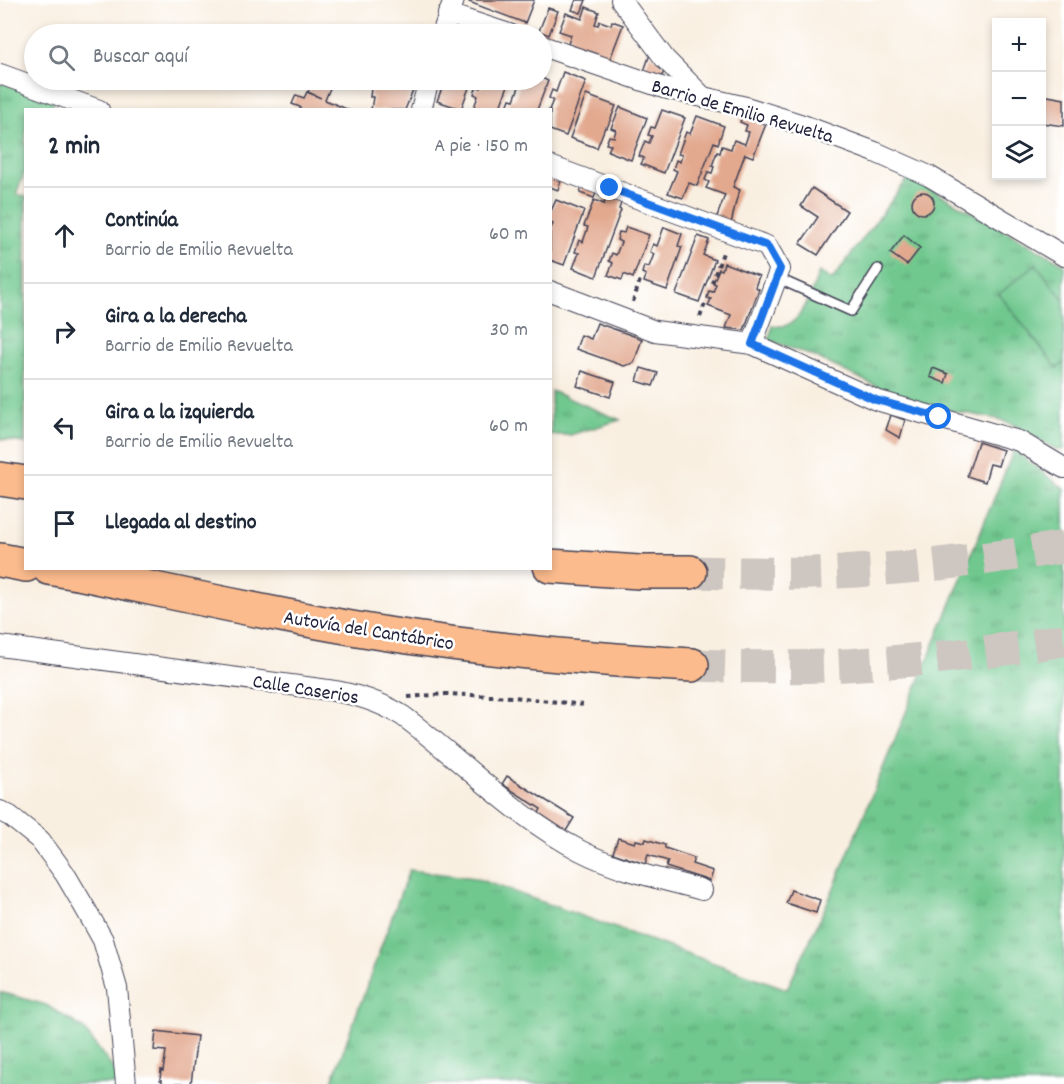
<!DOCTYPE html>
<html lang="es">
<head>
<meta charset="utf-8">
<style>
	:root { --surface:#fff; --page:#f2f2f3; --text:#1f2937; --muted:#747a83; --line:#e0e1e3 }
	body { margin:0; font-family:Dekko,sans-serif; background:var(--page); color:var(--text) }
	.controls { position:absolute; right:18px; top:18px; display:grid; overflow:hidden; border-radius:0px; box-shadow:0 3px 9px #0003 }
	.controls button { width:54px; height:54px; display:grid; place-items:center; padding:0; border:0; border-bottom:2px solid var(--line); background:var(--surface); color:var(--text); font:30px sans-serif }
	.stop { position:absolute; width:18px; height:18px; margin:-14px; border:4px solid #1a73e8; border-radius:50%; background:#fff }
	.stop.end { background:#1a73e8; border-color:#fff; box-shadow:0 2px 6px #0008 }
	.list { margin:0; padding:0; list-style:none }
	h2 { display:flex; justify-content:space-between; align-items:center; height:78px; margin:0; padding:0 24px; font-size:26px }
	h2 small { font-size:20px; font-weight:400; color:var(--muted) }
	.list li { display:grid; grid-template-columns:39px 1fr auto; gap:18px; align-items:center; box-sizing:border-box; height:96px; padding:0 24px; border-top:2px solid var(--line) }
	.list b { display:block; font-size:22px; white-space:nowrap }
	.list p { margin:0; font-size:20px; white-space:nowrap; color:var(--muted) }
	.list em { font-size:20px; font-style:normal; color:var(--muted) }
	.icon { flex:none; width:33px; height:33px; fill:none; stroke:currentColor; stroke-width:2; stroke-linecap:round; stroke-linejoin:round }
	.map { position:relative; flex:none; width:1064px; height:1084px; overflow:hidden }
	.search { position:absolute; background:var(--surface); box-shadow:0 3px 9px #0003; left:24px; top:24px; width:528px; height:66px; display:flex; align-items:center; gap:15px; box-sizing:border-box; padding:0 21px; border-radius:33px; color:var(--muted); font-size:22px }
	.panel { position:absolute; background:var(--surface); box-shadow:0 3px 9px #0003; left:24px; top:108px; width:528px; height:462px; border-radius:0px }
	.map>svg:first-child { display:block }
	.grass { fill:url(#grass-tufts); stroke:#487564; stroke-width:1.5 }
	.pitch { fill:#6fc88e; stroke:#487564; stroke-width:1.5 }
	.building { fill:#e2a98f }
	.lines { fill:none; stroke-linecap:round; stroke-linejoin:round }
	.highway-tunnel { stroke:#cec6c0; stroke-width:33; stroke-dasharray:33 16; stroke-linecap:butt }
	.lane-casing { stroke:#424154; stroke-width:12 }
	.street-casing { stroke:#424154; stroke-width:22 }
	.highway-casing { stroke:#424154; stroke-width:36 }
	.path { stroke:#424154; stroke-width:4; stroke-dasharray:4.5 4.5; stroke-linecap:butt }
	.lane { stroke:#fff; stroke-width:9 }
	.street { stroke:#fff; stroke-width:20 }
	.highway { stroke:#fbbb8d; stroke-width:33 }
	.route { stroke:#1a73e8; stroke-width:8 }
	.labels { text-anchor:middle; stroke-width:5; stroke-linejoin:round; paint-order:stroke }
	.street-label { font-size:20px; fill:#22223b; stroke:#fff }
</style>
</head>
<body>
<div class="map">
<svg width="1064" height="1084" viewBox="0 0 1064 1084">
	<defs>
		<pattern id="grass-tufts" width="24" height="20" patternUnits="userSpaceOnUse" patternTransform="scale(1.5)"><rect width="24" height="20" fill="#6fc88e"/><path d="M3 7l-1-3M5 7V3M7 7l1-3M15 17l-1-3M17 17v-4M19 17l1-3" fill="none" stroke="#5ba275"/></pattern>
	</defs>
	<rect width="100%" height="100%" fill="#fff"/>
	<filter id="ink" filterUnits="userSpaceOnUse"><feTurbulence type="fractalNoise" baseFrequency=".0167" numOctaves="2"/><feDisplacementMap in="SourceGraphic" scale="12" xChannelSelector="R" yChannelSelector="G"/><feConvolveMatrix kernelMatrix="1 2 1 2 8 2 1 2 1" color-interpolation-filters="sRGB"/></filter>
	<filter id="wash" filterUnits="userSpaceOnUse"><feTurbulence type="fractalNoise" baseFrequency=".008" numOctaves="4" result="noise"/><feDisplacementMap in="SourceGraphic" scale="24" xChannelSelector="R" yChannelSelector="G"/><feGaussianBlur stdDeviation="1.35" result="paint"/><feColorMatrix in="noise" values="0 0 0 0 0 0 0 0 0 0 0 0 0 0 0 0 0 1.4 0 .05"/><feComposite in="paint" operator="in"/></filter>
	<g filter="url(#wash)">
		<rect width="100%" height="100%" fill="#f9efe1"/>
		<!-- grass -->
		<g class="grass">
			<polygon points="0,82 55,101 51,109 26,110 25,172 16,194 26,197 25,443 0,439"/>
			<path d="M 909,177 L 1064,264 L 1064,450 L 1057,450 L 1014,425 L 998,419 L 947,410 L 919,402 L 882,389 L 815,357 L 769,340 L 772,325 C 775,325 779,327 782,326 C 802,325 813,288 819,272 L 832,280 Z"/>
			<polygon points="551,391 620,420 570,435 551,435"/>
			<polygon points="1014,450 1064,489 1064,1084 331,1084 409,870 475,878 787,989 830,897"/>
			<polygon points="0,992 46,1005 83,1028 117,1074 118,1084 0,1084"/>
		</g>
		<!-- pitch -->
		<polygon class="pitch" points="1036,264 1064,300 1064,363 1057,368 999,294"/>
		<g id="blocks">
			<!-- building -->
			<g class="building">
				<polygon points="469,0 534,0 525,23 469,2"/>
				<polygon points="576,0 586,0 581,13 572,10"/>
				<polygon points="586,7 599,12 595,24 598,25 600,21 611,25 612,21 623,25 610,59 568,44 571,35 559,31 566,13 582,19"/>
				<polygon points="548,8 558,11 549,35 539,31"/>
				<polygon points="650,54 666,67 660,80 643,74"/>
				<polygon points="563,72 586,81 566,136 550,130 550,110 549,110 553,100 549,98 552,90 556,92"/>
				<polygon points="542,78 548,81 537,110 511,110 511,108 507,107 510,99 514,100 519,87 515,85 517,80"/>
				<polygon points="313,80 316,80 331,86 325,100 349,110 300,110 300,107 292,104 296,95 304,98 307,92 321,98 308,92"/>
				<polygon points="372,80 417,80 405,110 371,110 373,97 370,97"/>
				<polygon points="439,80 472,80 461,109 437,101 442,88 436,85"/>
				<polygon points="484,80 510,80 499,110 473,110 478,96 474,94 477,86 481,88"/>
				<polygon points="586,95 616,106 607,128 605,127 597,148 570,138"/>
				<polygon points="1042,95 1064,99 1064,126 1042,123"/>
				<polygon points="620,107 647,118 631,160 608,151 611,145 606,144 609,136 614,137 616,130 611,128"/>
				<polygon points="662,110 685,118 664,173 641,164 644,158 639,156 645,141 649,143 652,136 648,135 651,127 655,128"/>
				<polygon points="743,112 768,119 753,157 745,154 733,187 740,190 736,201 731,224 716,219 725,195 706,188 709,182 705,180 708,172 712,173 714,167 712,166 717,152 720,153 722,146 731,149 734,140 745,144 749,132 745,131 747,125 740,122"/>
				<polygon points="697,116 724,126 718,144 714,142 697,186 689,183 683,198 668,193 677,171 673,169 676,160 680,162 682,155 678,154 686,132 690,134"/>
				<polygon points="550,177 561,181 558,190 550,187"/>
				<polygon points="583,183 598,188 594,198 580,193"/>
				<polygon points="812,188 847,211 818,255 800,244 818,217 801,206"/>
				<circle cx="923" cy="203" r="11"/>
				<polygon points="607,195 622,200 619,209 621,210 596,277 573,268 579,253 575,252 579,240 583,242 588,227 584,226 594,200 604,204"/>
				<polygon points="556,200 584,211 564,265 550,260 550,230 553,224 550,222 550,213"/>
				<polygon points="626,227 649,235 633,278 624,274 622,280 608,275 613,263 609,261 612,253 616,255 621,242 617,240 619,232 624,233"/>
				<polygon points="664,227 682,234 678,246 682,247 667,290 644,282 646,275 642,273 644,266 649,267 654,254 650,252 653,244 657,246"/>
				<polygon points="904,235 920,248 907,265 890,253"/>
				<polygon points="698,236 709,240 703,255 715,260 699,302 676,294"/>
				<polygon points="724,263 759,276 755,287 759,289 744,330 726,328 731,315 708,306 711,299 707,298 709,291 713,292 716,284 713,283 719,269 722,270"/>
				<polygon points="597,323 642,339 634,363 624,366 576,349 581,335 591,339"/>
				<polygon points="641,368 658,373 653,386 637,381"/>
				<polygon points="933,368 948,374 945,383 930,377"/>
				<polygon points="582,371 615,382 610,397 577,386"/>
				<polygon points="891,415 905,420 900,438 886,430"/>
				<polygon points="978,442 1003,450 998,466 990,464 985,482 967,476"/>
				<polygon points="507,776 574,818 566,831 539,813 541,809 502,784"/>
				<polygon points="618,838 635,843 636,840 645,842 646,839 665,845 665,848 694,858 692,864 713,871 710,881 666,867 668,861 648,855 645,864 613,853"/>
				<polygon points="791,890 820,900 816,913 786,903"/>
				<polygon points="156,1031 197,1036 191,1084 162,1084 162,1080 160,1080 161,1070 163,1071 166,1051 154,1050"/>
			</g>
		</g>
	</g>
	<g filter="url(#ink)">
		<use href="#blocks" fill-opacity="0" stroke="#424154" stroke-width="1.5"/>
		<g class="lines">
			<!-- highway-tunnel -->
			<g class="highway-tunnel">
				<path d="M 690,572 C 745,573 800,575 855,571 C 925,567 995,558 1064,547"/>
				<path d="M 692,665 C 748,667 804,668 860,664 C 929,660 997,651 1064,640"/>
			</g>
			<defs>
				<polyline id="lane" points="777,278 851,311 878,269"/>
				<g id="street">
					<polyline points="621,0 665,59 702,96"/>
					<polyline points="448,14 509,34"/>
					<polyline points="442,34 454,0"/>
					<polyline points="542,46 664,88 746,107 803,125 875,152 929,176 1064,256"/>
					<polyline points="0,74 99,110"/>
					<polyline points="421,110 429,80"/>
					<polyline points="550,166 767,246 780,269 752,344"/>
					<polyline points="550,291 655,331 752,344 876,400 1019,441 1064,468"/>
					<path d="M 0,646 L 328,690 C 356,694 379,701 403,716 C 462,760 514,817 581,851 C 618,870 662,879 702,890"/>
					<polyline points="0,811 10,816 40,840 65,874 85,908 103,940 117,988 126,1084"/>
				</g>
				<g id="highway">
					<polyline points="0,479 26,483"/>
					<polyline points="0,560 26,565"/>
					<polyline points="550,566 639,572 690,572"/>
					<path d="M 49,568 L 83,574 C 185,595 286,618 388,634 C 489,650 590,659 692,665"/>
				</g>
			</defs>
			<!-- lane casing -->
			<use href="#lane" class="lane-casing"/>
			<!-- street casing -->
			<use href="#street" class="street-casing"/>
			<!-- highway casing -->
			<use href="#highway" class="highway-casing"/>
			<!-- path -->
			<g class="path">
				<polyline points="712,283 724,250"/>
				<polyline points="633,302 641,277"/>
				<polyline points="700,317 706,301"/>
				<polyline points="408,697 446,694 513,697 584,705"/>
			</g>
			<!-- lane -->
			<use href="#lane" class="lane"/>
			<!-- street -->
			<use href="#street" class="street"/>
			<!-- highway -->
			<use href="#highway" class="highway"/>
		</g>
	</g>
	<g class="lines" filter="url(#ink)">
		<!-- route -->
		<polyline class="route" points="610,188 767,246 780,269 752,344 876,400 939,417"/>
	</g>
	<g class="labels">
		<!-- street labels -->
		<g class="street-label">
			<text transform="translate(743 110) rotate(16)" y="7">Barrio de Emilio Revuelta</text>
			<text transform="translate(369 629) rotate(9)" y="7">Autovía del Cantábrico</text>
			<text transform="translate(306 688) rotate(9)" y="7">Calle Caserios</text>
		</g>
	</g>
</svg>
<div class="controls">
<button>+</button>
<button>−</button>
<button><svg class="icon" aria-label="layers" viewBox="0 0 24 24"><path d="M12 4l9 5-9 5-9-5zM3 14l9 5 9-5"/></svg></button>
</div>
<div class="stop" style="left:939px;top:417px"></div>
<div class="stop end" style="left:610px;top:188px"></div>
<div class="search"><svg class="icon" aria-label="search" viewBox="0 0 24 24"><circle cx="10" cy="10" r="6"/><path d="M15 15l6 6"/></svg>Buscar aquí</div>
<section class="panel">
<h2>2 min<small>A pie · 150 m</small></h2>
<ul class="list">
<li><svg class="icon" aria-label="ahead" viewBox="0 0 24 24"><path d="M12 20V5M6 11l6-6 6 6"/></svg><div><b>Continúa</b><p>Barrio de Emilio Revuelta</p></div><em>60 m</em></li>
<li><svg class="icon" aria-label="right" viewBox="0 0 24 24"><path d="M7 20v-9h11M14 6l5 5-5 5"/></svg><div><b>Gira a la derecha</b><p>Barrio de Emilio Revuelta</p></div><em>30 m</em></li>
<li><svg class="icon" aria-label="left" viewBox="0 0 24 24"><path d="M17 20v-9H6M10 6l-5 5 5 5"/></svg><div><b>Gira a la izquierda</b><p>Barrio de Emilio Revuelta</p></div><em>60 m</em></li>
<li><svg class="icon" aria-label="arrive" viewBox="0 0 24 24"><path d="M6 21V4h12l-3 4 3 4H6"/></svg><div><b>Llegada al destino</b></div></li>
</ul>
</section>
</div>
</body>
</html>
